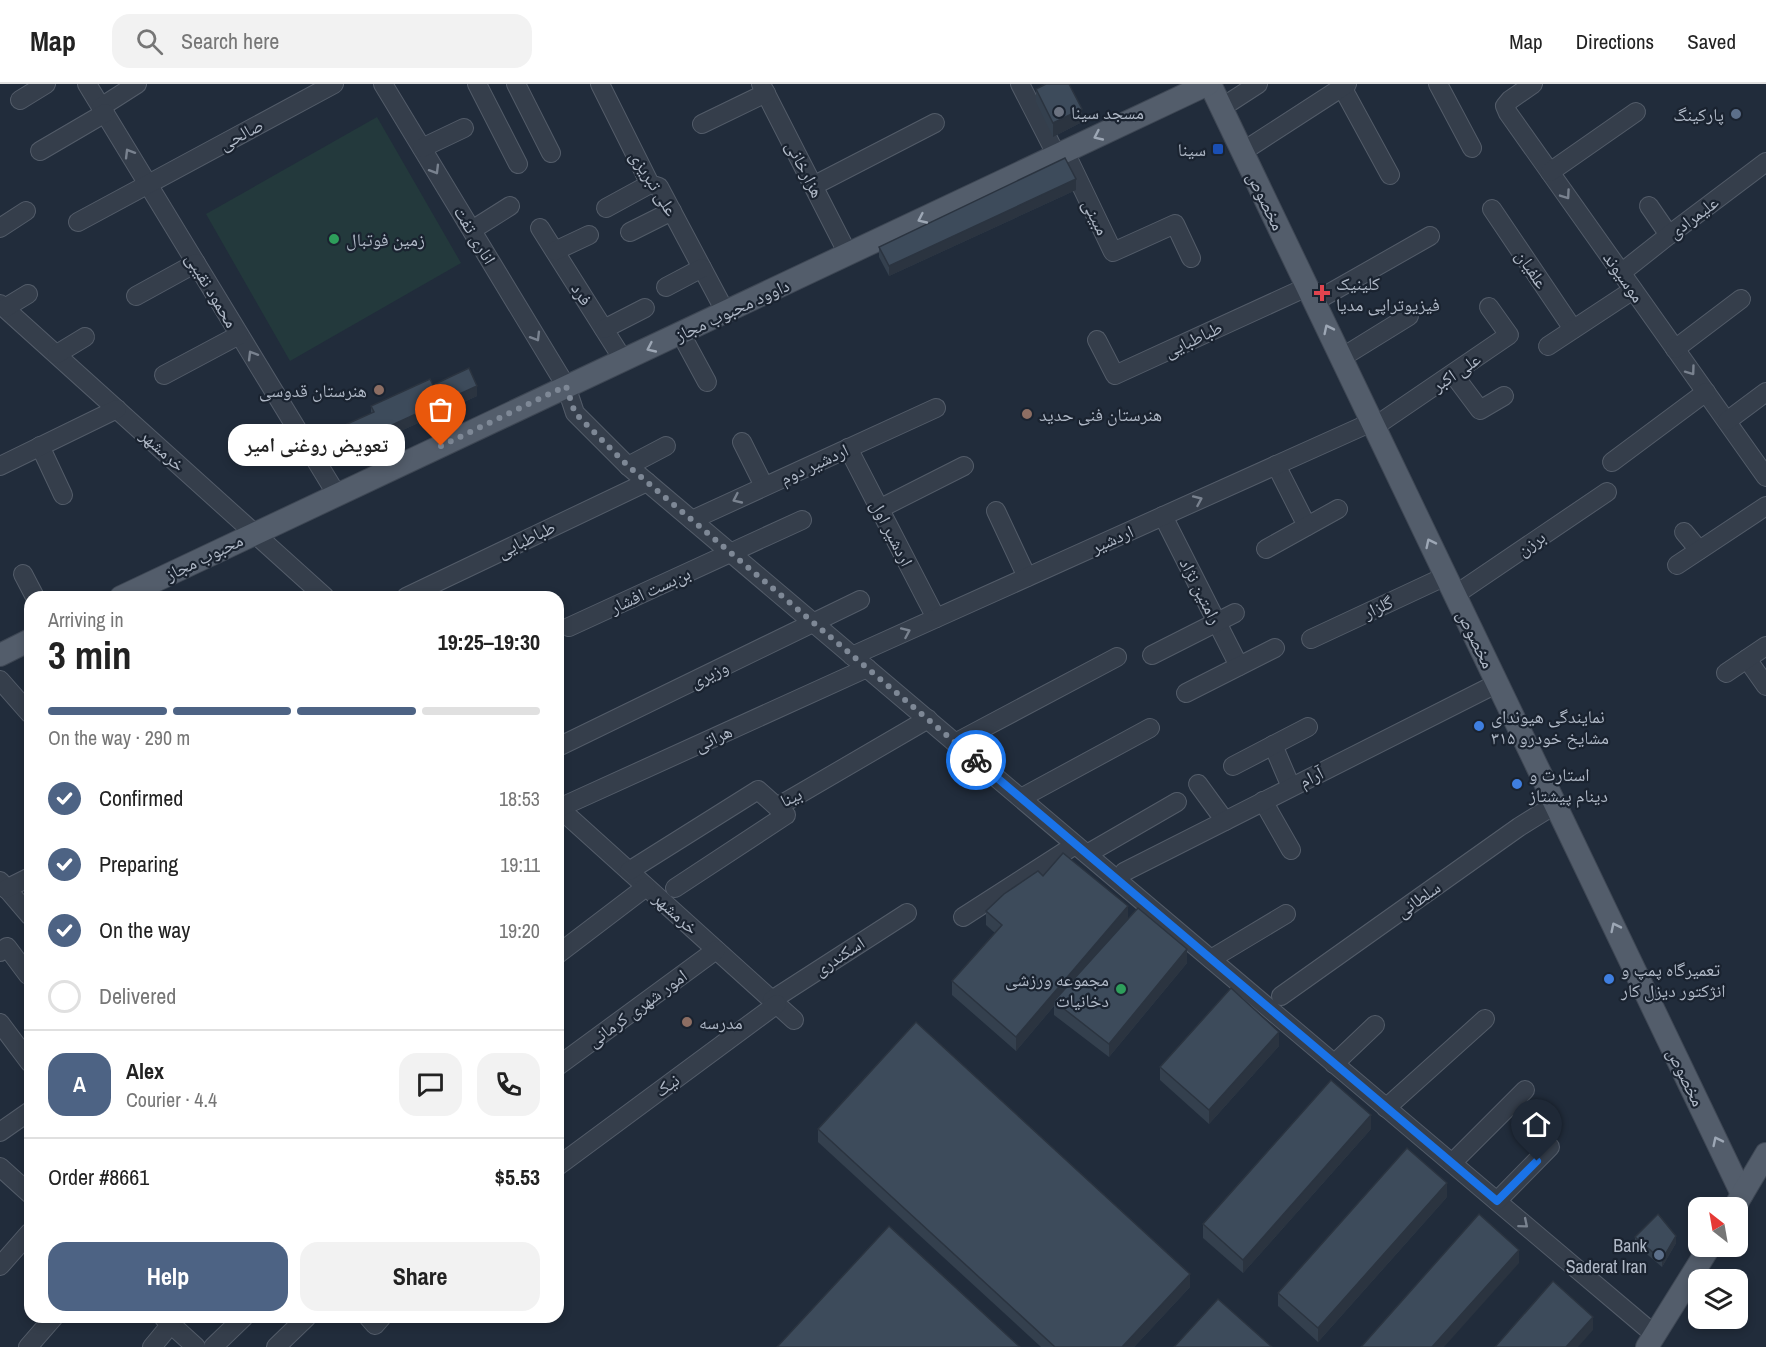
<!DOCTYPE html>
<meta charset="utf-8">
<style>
:root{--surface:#fff;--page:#f2f2f2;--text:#222;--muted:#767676;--line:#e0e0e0;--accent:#4d6384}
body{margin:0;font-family:"Archivo Narrow","Noto Naskh Arabic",sans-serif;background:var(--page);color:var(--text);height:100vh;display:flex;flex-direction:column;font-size:22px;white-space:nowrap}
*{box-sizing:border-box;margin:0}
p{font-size:20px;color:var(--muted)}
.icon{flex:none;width:33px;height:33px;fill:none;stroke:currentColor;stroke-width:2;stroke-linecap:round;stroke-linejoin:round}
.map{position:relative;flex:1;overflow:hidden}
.side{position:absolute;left:24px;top:507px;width:540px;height:732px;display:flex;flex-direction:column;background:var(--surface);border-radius:18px;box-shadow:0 3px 9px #0003}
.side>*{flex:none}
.needle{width:39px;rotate:329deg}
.buttons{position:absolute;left:1688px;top:1113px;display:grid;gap:12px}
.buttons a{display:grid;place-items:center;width:60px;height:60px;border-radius:12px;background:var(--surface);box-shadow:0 3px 9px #0003;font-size:30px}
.pin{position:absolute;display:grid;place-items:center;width:51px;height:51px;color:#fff;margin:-62px -26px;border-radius:50% 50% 50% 0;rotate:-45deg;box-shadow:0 0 6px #0007}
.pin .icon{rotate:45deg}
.courier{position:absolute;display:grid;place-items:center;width:60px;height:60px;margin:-30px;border:4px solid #1a73e8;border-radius:50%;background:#fff;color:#222;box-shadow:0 2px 8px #0007}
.bubble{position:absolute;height:42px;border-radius:18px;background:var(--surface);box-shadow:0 3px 9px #0003;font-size:20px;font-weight:800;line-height:42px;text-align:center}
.summary em{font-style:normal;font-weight:800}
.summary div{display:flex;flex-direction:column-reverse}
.summary{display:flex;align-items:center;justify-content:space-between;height:102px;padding:0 24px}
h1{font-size:39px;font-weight:800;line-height:45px}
.bar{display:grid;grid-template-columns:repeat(4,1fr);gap:9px 6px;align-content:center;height:72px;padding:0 24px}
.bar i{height:8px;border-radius:4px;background:var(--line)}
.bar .current{background:var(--accent)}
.bar p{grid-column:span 4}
.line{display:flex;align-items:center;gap:15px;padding:0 24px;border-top:2px solid var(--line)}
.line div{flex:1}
.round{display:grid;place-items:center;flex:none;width:63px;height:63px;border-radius:18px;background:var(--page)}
ol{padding:0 24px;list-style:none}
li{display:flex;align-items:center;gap:18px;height:66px}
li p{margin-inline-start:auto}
li .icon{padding:6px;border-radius:50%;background:var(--accent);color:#fff;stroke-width:4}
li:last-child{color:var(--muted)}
li i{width:33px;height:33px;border:3px solid var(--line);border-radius:50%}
.primary-button{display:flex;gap:12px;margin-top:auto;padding:12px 24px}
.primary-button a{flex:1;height:69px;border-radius:18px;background:var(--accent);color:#fff;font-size:24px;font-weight:800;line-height:69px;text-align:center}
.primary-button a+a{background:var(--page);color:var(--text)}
header{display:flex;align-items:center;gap:36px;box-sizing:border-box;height:84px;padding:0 30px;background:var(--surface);border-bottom:2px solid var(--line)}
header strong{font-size:28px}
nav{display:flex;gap:33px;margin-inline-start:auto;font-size:21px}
.search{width:420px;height:54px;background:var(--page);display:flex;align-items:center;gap:15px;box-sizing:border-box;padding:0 21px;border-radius:18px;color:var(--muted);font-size:22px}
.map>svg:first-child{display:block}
.green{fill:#23393c}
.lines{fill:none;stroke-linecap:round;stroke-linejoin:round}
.minor-casing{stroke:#535c69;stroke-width:20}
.major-casing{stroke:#3e4754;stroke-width:24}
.minor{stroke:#353e4b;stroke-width:18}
.major{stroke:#535d6b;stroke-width:22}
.wall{fill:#34404e}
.shaded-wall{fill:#2b3440}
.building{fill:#3d4b5b;stroke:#2b3440;stroke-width:1.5}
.oneway{stroke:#9da7b5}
.oneway2{stroke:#79828f}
.done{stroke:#7e8896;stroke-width:6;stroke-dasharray:0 10.8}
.route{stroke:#1a73e8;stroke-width:8}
.worship-dot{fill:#6b7280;stroke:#1a2330;stroke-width:2}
.service-dot{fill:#5c6f8a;stroke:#1a2330;stroke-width:2}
.transit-dot{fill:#1a4fb4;stroke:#1a2330;stroke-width:2}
.leisure-dot{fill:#2e9e5b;stroke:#1a2330;stroke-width:2}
.health-dot{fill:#e0444e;stroke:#1a2330;stroke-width:2}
.education-dot{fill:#8d6e63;stroke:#1a2330;stroke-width:2}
.shop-dot{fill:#3f7fe0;stroke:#1a2330;stroke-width:2}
.labels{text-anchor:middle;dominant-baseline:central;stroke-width:4.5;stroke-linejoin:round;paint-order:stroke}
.poi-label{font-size:18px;fill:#b0b9c7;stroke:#1a2330;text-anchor:start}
.street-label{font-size:18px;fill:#b0b9c7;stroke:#1a2330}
</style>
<header>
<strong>Map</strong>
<div class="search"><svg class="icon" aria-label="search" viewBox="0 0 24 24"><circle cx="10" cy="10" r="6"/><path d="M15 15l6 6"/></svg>Search here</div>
<nav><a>Map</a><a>Directions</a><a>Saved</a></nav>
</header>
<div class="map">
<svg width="1766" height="1263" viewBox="0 0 1766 1263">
<rect width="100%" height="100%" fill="#212c3b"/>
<polygon class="green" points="377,33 461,179 290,277 206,130"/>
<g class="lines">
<defs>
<g id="minor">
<polyline points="87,0 337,411"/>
<polyline points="383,0 566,302 575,329 628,382 1655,1251"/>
<polyline points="477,0 518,80"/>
<polyline points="516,0 551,69"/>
<polyline points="600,0 650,100 659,103 726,229"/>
<polyline points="761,0 848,170"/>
<polyline points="1020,0 1057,72"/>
<polyline points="1438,0 1472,64"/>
<polyline points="1533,0 1510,16 1505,22 1508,29 1766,393"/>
<polyline points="1342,3 1390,91"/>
<polyline points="20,16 46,0"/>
<polyline points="101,23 137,0"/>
<polyline points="1221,24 1258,0"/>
<polyline points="702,40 766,9"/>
<polyline points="422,64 464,44"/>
<polyline points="40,67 105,29"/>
<polyline points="1065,68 1113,168 1175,140 1191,174"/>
<polyline points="1242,68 1347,0"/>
<polyline points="1550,88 1636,28"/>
<polyline points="813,102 935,39"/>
<polyline points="1649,122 1669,151"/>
<polyline points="606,124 650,100"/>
<polyline points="1492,125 1573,245"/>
<polyline points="78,138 334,0"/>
<polyline points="0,144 26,127"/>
<polyline points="540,144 624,277"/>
<polyline points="472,146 510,122"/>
<polyline points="630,148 672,127"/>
<polyline points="555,167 589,151"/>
<polyline points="1621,189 1669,151 1766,78"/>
<polyline points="666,203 702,184"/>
<polyline points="136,212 196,179"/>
<polyline points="1314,218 1430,152"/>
<polyline points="0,220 325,513"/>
<polyline points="5,224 28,210"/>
<polyline points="604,245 645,224"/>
<polyline points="681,250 707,298"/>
<polyline points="1097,256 1115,291 1307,203"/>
<polyline points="1548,262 1633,206"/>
<polyline points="1675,265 1741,215"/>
<polyline points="57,270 85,253"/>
<polyline points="1341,274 1409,232"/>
<polyline points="1453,290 1480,326 1504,312"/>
<polyline points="164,291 239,251"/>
<polyline points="1727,337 1766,308"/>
<polyline points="1374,343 1509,251 1489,223"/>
<polyline points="742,358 764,402"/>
<polyline points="40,362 63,411"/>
<polyline points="848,364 936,534"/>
<polyline points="1612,378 1706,308"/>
<polyline points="1276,381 1307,442"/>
<polyline points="0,382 117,325"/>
<polyline points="628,382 666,362"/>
<polyline points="879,425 964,382"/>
<polyline points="996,427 1027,493"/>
<polyline points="1163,432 1239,582"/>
<polyline points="692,436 936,324"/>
<polyline points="1684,448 1699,466"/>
<polyline points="1266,465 1338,425"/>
<polyline points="1677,481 1766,422"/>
<polyline points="23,490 35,513"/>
<polyline points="1455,511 1607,408"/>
<polyline points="406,513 647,398"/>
<polyline points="569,543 802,436"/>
<polyline points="1311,555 1446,492"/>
<polyline points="1152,571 1235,529"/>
<polyline points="852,572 1372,338"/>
<polyline points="1747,575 1766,602"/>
<polyline points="1726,589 1766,562"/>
<polyline points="0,596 30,630"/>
<polyline points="1186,609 1275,564"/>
<polyline points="955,659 1117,573"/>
<polyline points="1273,661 1291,703"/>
<polyline points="558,663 860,516"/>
<polyline points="1233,682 1308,643"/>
<polyline points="1198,700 1225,737"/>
<polyline points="1021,714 1150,644"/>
<polyline points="1263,717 1291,766"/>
<polyline points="558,723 794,936"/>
<polyline points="777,723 928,635"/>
<polyline points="559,724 867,584"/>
<polyline points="1087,770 1177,718"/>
<polyline points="629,787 758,706 786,731 675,804"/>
<polyline points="1124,788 1498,599"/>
<polyline points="0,797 30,832"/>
<polyline points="6,805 30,793"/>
<polyline points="963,833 1075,761"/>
<polyline points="0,868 7,863 28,891 30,890"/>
<polyline points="558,870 646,803"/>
<polyline points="1211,875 1286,830"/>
<polyline points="1281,912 1519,743 1556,720"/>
<polyline points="772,916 907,829"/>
<polyline points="0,939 30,979"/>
<polyline points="1334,980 1375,941"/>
<polyline points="558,982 716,866"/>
<polyline points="1386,1024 1485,935"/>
<polyline points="0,1048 30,1027"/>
<polyline points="1452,1079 1525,1006"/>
<polyline points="558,1082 777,920"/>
<polyline points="0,1083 30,1110"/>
<polyline points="1497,1117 1550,1063"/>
<polyline points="0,1182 30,1148"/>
<polyline points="163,1233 196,1263"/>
<polyline points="368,1233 375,1241 382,1233"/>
<polyline points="28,1263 54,1233"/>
<polyline points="152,1263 171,1240"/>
<polyline points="213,1263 244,1233"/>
<polyline points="276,1263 307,1233"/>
</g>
<g id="major">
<polyline points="1210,0 1742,1110"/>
<polyline points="121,513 1208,0"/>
<polyline points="0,571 30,556"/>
<polyline points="1734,1124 1766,1070"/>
<polyline points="1647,1263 1710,1162"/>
</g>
</defs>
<use href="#minor" class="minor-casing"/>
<use href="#major" class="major-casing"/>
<use href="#minor" class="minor"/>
<use href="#major" class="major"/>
</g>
<g class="wall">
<polygon points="1036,5 1082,38 1053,53 1036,18"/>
<polygon points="1076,106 889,192 879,173 879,163"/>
<polygon points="433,301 477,312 355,368 347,351 347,340 371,329 371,322"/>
<polygon points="1043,792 1128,836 1187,879 1109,973 1054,931 1054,922 1016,967 952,911 952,897 995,849 986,841 986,827"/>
<polygon points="1279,962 1209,1040 1160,996 1160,983"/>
<polygon points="818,1045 1190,1203 1134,1263 1041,1263 818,1058"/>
<polygon points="1371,1045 1243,1189 1203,1154 1203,1140"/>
<polygon points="1447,1113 1318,1258 1278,1222 1278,1209"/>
<polygon points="1635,1153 1676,1159 1662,1183 1635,1160"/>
</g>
<g class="shaded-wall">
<polygon points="1082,25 1082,38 1053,53 1053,39"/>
<polygon points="1076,95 1076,106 889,192 889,182"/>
<polygon points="477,302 477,312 355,368 355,358"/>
<polygon points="1128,822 1128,836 1054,917 1054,922 1016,967 1016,953"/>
<polygon points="1187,865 1187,879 1109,973 1109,960"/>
<polygon points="1279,948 1279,962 1209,1040 1209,1026"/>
<polygon points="1371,1031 1371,1045 1243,1189 1243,1176"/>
<polygon points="1447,1099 1447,1113 1318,1258 1318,1244"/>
<polygon points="1676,1152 1676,1159 1662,1183 1662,1176"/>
<polygon points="1519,1166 1519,1179 1444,1263 1432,1263"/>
<polygon points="1190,1190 1190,1203 1134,1263 1122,1263"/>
<polygon points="1593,1233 1593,1246 1578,1263 1566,1263"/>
</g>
<g class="building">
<polygon points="1046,0 1069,0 1082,25 1053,39 1036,5"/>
<polygon points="1065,74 1076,95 889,182 879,163"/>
<polygon points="469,284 477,302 355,358 347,340 374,328 371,322 430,295 433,301"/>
<polygon points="1063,769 1128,822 1016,953 952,897 1002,841 986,827 1004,810 1038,787 1043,792"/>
<polygon points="1138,824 1187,865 1109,960 1054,917"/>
<polygon points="1231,904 1279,948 1209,1026 1160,983"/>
<polygon points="916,938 1190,1190 1122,1263 1055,1263 818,1045"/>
<polygon points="1331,996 1371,1031 1243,1176 1203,1140"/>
<polygon points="1407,1064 1447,1099 1318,1244 1278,1209"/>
<polygon points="1479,1130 1519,1166 1432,1263 1361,1263"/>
<polygon points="1658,1130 1676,1152 1662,1176 1635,1153"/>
<polygon points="889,1142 1020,1263 777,1263"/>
<polygon points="1553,1197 1593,1233 1566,1263 1495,1263"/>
<polygon points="1218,1215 1272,1263 1174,1263"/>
</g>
<defs><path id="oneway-chevron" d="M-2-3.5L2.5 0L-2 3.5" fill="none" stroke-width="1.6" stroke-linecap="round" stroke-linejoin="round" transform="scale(1.5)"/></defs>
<g class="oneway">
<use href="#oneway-chevron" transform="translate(1098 52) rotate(155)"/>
<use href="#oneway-chevron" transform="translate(922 135) rotate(155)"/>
<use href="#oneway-chevron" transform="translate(1328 245) rotate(-116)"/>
<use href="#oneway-chevron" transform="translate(651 264) rotate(155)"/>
<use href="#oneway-chevron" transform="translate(1430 459) rotate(-116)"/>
<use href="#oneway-chevron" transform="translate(1615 843) rotate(-116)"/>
<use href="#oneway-chevron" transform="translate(1717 1057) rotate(-116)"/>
</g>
<g class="oneway2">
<use href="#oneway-chevron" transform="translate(129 69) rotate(-121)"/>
<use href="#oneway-chevron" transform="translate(435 86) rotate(59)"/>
<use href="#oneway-chevron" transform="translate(1566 111) rotate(55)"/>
<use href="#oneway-chevron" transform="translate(536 253) rotate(59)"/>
<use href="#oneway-chevron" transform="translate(252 271) rotate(-121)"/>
<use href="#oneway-chevron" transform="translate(1691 287) rotate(54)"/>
<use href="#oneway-chevron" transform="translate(737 415) rotate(155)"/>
<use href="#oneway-chevron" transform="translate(1198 416) rotate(-24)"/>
<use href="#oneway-chevron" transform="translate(906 548) rotate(-24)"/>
<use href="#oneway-chevron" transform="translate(1524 1140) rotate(40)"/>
</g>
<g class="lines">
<polyline class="done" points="441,362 566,302 575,329 628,382 976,676"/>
<polyline class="route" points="976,676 1497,1117 1537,1077"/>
</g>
<circle class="worship-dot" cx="1059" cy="28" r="6"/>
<g class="service-dot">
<circle cx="1736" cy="30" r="6"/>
<circle cx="1659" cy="1171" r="6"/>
</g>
<rect class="transit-dot" x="1212" y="59" width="12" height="12" rx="3"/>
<g class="leisure-dot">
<circle cx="334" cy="155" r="6"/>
<circle cx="1121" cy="905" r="6"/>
</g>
<path class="health-dot" d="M1319 200h6v6h6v6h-6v6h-6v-6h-6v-6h6z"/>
<g class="education-dot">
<circle cx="379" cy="306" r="6"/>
<circle cx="1027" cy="330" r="6"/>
<circle cx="687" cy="938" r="6"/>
</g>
<g class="shop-dot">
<circle cx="1479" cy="642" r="6"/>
<circle cx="1517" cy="700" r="6"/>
<circle cx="1609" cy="895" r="6"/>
</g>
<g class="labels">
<g class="poi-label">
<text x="1071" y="28">مسجد سینا</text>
<text x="1724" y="30" text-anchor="end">پارکینگ</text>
<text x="1206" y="65" text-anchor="end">سینا</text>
<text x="346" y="155">زمین فوتبال</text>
<text x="1336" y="199">کلینیک<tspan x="1336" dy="21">فیزیوتراپی مدیا</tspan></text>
<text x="367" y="306" text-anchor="end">هنرستان قدوسی</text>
<text x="1039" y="330">هنرستان فنی حدید</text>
<text x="1491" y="632">نمایندگی هیوندای<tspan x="1491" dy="21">۳۱۵ مشایخ خودرو</tspan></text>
<text x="1529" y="690">استارت و<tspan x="1529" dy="21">دینام پیشتاز</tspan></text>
<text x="1621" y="885">تعمیرگاه پمپ و<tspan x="1621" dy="21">انژکتور دیزل کار</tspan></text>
<text x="1109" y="895" text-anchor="end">مجموعه ورزشی<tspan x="1109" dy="21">دخانیات</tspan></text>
<text x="699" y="938">مدرسه</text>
<text x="1647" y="1161" text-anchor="end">Bank<tspan x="1647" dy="21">Saderat Iran</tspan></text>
</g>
<g class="street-label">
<text transform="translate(241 50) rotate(-28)">صالحی</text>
<text transform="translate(805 85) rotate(63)">هزارخانی</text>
<text transform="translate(654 99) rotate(58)">علی تبریزی</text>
<text transform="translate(1266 117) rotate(64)">مخصوص</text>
<text transform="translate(1096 133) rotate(64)">مبینی</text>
<text transform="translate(1693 133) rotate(-37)">علیمرادی</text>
<text transform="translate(475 151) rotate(59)">اناری تفت</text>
<text transform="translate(1532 185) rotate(56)">علفیان</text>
<text transform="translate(1624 193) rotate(55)">موسیوند</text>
<text transform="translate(212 206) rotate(59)">محمود نقیبی</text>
<text transform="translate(582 210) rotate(58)">فرد</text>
<text transform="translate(732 226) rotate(-25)">داوود محبوب مجاز</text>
<text transform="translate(1193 255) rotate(-25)">طباطبایی</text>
<text transform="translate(1456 288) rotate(-34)">علی اکبر</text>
<text transform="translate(163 366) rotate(42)">خرمشهر</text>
<text transform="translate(814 380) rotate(-25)">اردشیر دوم</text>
<text transform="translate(892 449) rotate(63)">اردشیر اول</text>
<text transform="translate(526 455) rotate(-26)">طباطبایی</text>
<text transform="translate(1112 455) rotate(-24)">اردشیر</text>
<text transform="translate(1531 459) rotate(-34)">برزن</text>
<text transform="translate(204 473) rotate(-26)">محبوب مجاز</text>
<text transform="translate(650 506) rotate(-25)">بن‌بست افشار</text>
<text transform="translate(1201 507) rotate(63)">رامتین نژاد</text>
<text transform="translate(1378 523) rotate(-25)">گلزار</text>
<text transform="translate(1476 555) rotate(64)">مخصوص</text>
<text transform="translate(709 590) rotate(-26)">وزیری</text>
<text transform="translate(713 654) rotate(-25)">هراتی</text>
<text transform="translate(1311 693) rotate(-27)">آرام</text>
<text transform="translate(791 713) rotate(-25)">بینا</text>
<text transform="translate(1418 815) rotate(-35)">سلطانی</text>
<text transform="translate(676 829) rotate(42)">خرمشهر</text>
<text transform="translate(839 872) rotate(-33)">اسکندری</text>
<text transform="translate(637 924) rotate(-36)">امور شهری کرمانی</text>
<text transform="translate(1686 993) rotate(64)">مخصوص</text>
<text transform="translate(667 1001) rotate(-36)">نیک</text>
</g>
</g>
</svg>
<div class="buttons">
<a><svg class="needle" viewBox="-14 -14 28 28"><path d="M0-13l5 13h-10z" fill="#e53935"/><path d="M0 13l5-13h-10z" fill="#767676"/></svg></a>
<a><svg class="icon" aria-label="layers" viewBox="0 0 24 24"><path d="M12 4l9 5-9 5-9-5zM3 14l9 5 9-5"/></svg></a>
</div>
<div class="pin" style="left:441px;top:362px;background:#ea580c"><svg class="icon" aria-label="bag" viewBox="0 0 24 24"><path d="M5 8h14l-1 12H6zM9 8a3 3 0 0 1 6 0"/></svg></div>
<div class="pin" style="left:1537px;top:1077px;background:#1f2937"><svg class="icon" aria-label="home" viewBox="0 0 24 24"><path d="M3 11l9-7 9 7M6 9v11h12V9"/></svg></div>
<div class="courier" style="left:976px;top:676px"><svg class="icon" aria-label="bike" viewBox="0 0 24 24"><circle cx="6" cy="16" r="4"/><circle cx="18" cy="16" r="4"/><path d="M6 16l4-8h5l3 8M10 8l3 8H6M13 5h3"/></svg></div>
<div class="bubble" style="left:228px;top:340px;width:177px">تعویض روغنی امیر</div>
<section class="side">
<div class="summary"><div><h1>3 min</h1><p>Arriving in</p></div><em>19:25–19:30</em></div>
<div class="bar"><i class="current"></i><i class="current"></i><i class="current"></i><i></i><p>On the way · 290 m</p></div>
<ol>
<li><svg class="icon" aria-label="check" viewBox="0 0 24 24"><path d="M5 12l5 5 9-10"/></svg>Confirmed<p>18:53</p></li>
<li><svg class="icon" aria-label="check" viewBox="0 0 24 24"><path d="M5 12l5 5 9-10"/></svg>Preparing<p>19:11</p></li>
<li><svg class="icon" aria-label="check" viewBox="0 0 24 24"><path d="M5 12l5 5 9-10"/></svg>On the way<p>19:20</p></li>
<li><i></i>Delivered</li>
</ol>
<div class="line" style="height:108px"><b class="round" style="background:var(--accent);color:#fff">A</b><div><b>Alex</b><p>Courier · 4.4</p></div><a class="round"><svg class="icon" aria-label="chat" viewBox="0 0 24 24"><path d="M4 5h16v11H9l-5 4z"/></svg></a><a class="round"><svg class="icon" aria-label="phone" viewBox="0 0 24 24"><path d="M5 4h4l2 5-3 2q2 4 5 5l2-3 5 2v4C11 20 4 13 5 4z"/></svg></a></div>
<div class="line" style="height:78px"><div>Order #8661</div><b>$5.53</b></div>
<div class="primary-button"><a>Help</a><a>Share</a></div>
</section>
</div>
